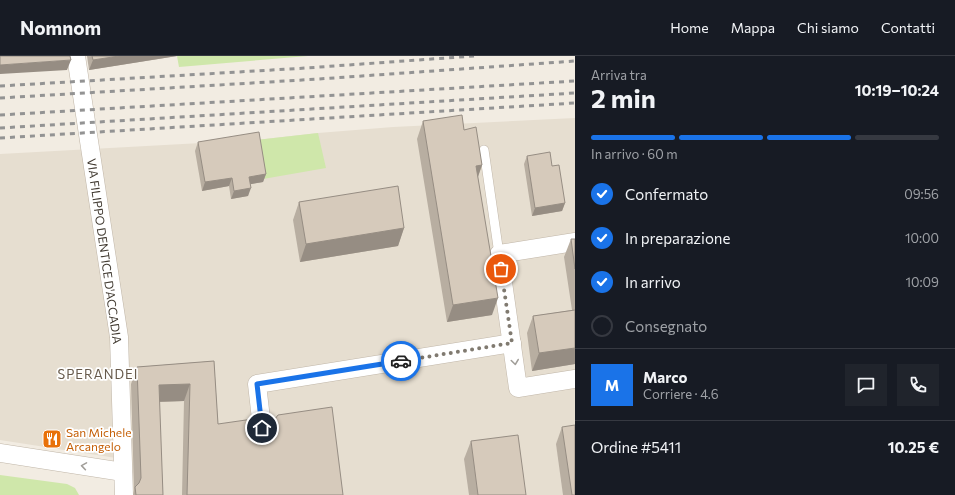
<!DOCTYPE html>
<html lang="it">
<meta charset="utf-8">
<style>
:root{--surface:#171b24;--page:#20242c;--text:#f1f3f6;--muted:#9ea1a6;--line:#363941;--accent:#1a73e8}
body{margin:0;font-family:Commissioner,sans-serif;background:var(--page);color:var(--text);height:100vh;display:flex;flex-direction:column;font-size:15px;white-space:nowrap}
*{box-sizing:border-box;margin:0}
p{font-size:13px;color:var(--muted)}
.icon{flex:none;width:22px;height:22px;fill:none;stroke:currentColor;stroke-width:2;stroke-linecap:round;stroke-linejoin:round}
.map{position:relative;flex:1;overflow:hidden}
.side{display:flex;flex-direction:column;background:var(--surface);width:380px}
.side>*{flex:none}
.pin{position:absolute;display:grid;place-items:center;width:34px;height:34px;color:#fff;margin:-17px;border:2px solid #fff;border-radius:50%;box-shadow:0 1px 4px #0007}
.courier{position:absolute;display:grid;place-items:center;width:40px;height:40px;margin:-20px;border:3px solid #1a73e8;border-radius:50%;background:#fff;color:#222;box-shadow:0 1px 5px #0007}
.summary em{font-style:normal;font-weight:700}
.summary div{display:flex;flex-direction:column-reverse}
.summary{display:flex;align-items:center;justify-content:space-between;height:68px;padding:0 16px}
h1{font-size:26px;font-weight:700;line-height:30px}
.bar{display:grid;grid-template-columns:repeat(4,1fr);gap:6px 4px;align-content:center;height:48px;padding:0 16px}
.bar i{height:5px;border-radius:3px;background:var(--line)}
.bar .current{background:var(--accent)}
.bar p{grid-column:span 4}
.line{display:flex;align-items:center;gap:10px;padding:0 16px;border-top:1px solid var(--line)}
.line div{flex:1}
.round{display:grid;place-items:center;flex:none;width:42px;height:42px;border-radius:0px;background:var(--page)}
ol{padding:0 16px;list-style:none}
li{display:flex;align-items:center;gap:12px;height:44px}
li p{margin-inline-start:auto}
li .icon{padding:4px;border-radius:50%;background:var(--accent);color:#fff;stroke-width:4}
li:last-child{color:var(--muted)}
li i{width:22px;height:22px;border:2px solid var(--line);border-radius:50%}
header{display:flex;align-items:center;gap:24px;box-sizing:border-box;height:56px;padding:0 20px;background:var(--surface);border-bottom:1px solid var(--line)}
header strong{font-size:19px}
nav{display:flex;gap:22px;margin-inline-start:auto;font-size:14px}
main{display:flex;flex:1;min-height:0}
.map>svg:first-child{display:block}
.residential{fill:#e6ded0}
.green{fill:#cfe7aa}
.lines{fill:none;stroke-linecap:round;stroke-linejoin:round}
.service-casing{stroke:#c0b6a8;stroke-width:10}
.minor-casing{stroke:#c0b6a8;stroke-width:19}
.service{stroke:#fff;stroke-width:9}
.minor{stroke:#fff;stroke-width:18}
.rail{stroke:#939393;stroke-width:3;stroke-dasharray:5 5;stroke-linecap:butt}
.wall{fill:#b8aea1}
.shaded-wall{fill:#968d83}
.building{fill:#d6cabb;stroke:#968d83}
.oneway{stroke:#a19e99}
.done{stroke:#807a70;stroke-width:4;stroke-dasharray:0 7.2}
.route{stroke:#1a73e8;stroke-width:5}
.labels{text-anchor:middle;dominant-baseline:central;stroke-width:3.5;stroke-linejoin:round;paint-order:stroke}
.street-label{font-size:12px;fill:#433c33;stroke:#fff}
.food-label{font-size:12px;fill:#c56008;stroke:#fff;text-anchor:start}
.neighbourhood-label{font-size:13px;letter-spacing:1px;fill:#66594a;stroke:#fff}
</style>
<header>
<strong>Nomnom</strong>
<nav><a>Home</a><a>Mappa</a><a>Chi siamo</a><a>Contatti</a></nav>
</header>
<main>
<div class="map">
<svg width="575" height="439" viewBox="0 0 575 439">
<rect width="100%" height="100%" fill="#f2ece2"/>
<polygon class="residential" points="575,62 575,439 116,439 116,402 0,384 0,98 256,84 318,77 393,71"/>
<g class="green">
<polygon points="177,0 308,0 179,11"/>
<polygon points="318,77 326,112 263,123 256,84"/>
<polygon points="0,419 67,428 75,432 79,439 0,439"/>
</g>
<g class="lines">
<defs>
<polyline id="service" points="484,94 499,198"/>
<g id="minor">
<polyline points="76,0 119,281 124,439"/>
<polyline points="575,186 499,198 518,332 575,323"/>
<polyline points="262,372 257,328 512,287"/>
<polyline points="0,397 123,416"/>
</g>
</defs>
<use href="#service" class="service-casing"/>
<use href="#minor" class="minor-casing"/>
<use href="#service" class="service"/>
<use href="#minor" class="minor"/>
<g class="rail">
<polyline points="0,30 306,12 474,0"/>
<polyline points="0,42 319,23 575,5"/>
<polyline points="0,59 575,25"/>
<polyline points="0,72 575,37"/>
<polyline points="0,82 575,47"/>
</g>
</g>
<g class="wall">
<polygon points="87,0 177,0 89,14"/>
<polygon points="423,65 464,74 482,109 478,121 492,259 447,266 417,83"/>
<polygon points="198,86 266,118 263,126 250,128 248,140 231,143 229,130 202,135 195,95"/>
<polygon points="527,100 565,147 562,155 532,160 524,108"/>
<polygon points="299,146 404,172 398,190 300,206 293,164"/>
<polygon points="571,183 575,183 575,308 532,315 527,277 533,260 572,254 564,201"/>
<polygon points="214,305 218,368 343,439 182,439 184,345 159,346 163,439 133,439 134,434 131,328 137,311"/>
<polygon points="562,371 575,439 563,439 556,388"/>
<polygon points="471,385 526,439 469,439 464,403"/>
</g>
<g class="shaded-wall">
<polygon points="119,0 177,0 89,14 93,4"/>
<polygon points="71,4 67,14 0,18 0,9"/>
<polygon points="482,109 476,126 476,110"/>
<polygon points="266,118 263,126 246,129 249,121"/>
<polygon points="232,122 229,130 202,135 205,126"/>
<polygon points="251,132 248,140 231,143 234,135"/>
<polygon points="565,147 562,155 532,160 535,152"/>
<polygon points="404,172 398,190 300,206 306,188"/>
<polygon points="498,242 492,259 447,266 453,249"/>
<polygon points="575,292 575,308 532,315 539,297"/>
<polygon points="190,328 184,345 152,346 159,329"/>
</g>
<g class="building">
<polygon points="0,0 70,0 71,4 0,9"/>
<polygon points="92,0 119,0 93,4"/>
<polygon points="462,59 464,74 476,71 482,109 476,110 498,242 453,249 423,65"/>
<polygon points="259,76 266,118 249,121 251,132 234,135 232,122 205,126 198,86"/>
<polygon points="550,96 552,110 559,109 565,147 535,152 527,100"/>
<polygon points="398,130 404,172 306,188 299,146"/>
<polygon points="571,183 575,183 575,213"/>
<polygon points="575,254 575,292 539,297 533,260"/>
<polygon points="214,305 218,368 260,362 264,365 270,365 275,363 278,359 332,351 343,439 187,439 190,328 159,329 163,439 136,439 135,431 139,427 141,422 137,311"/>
<polygon points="575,369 575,439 572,439 562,371"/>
<polygon points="518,379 526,439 478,439 471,385"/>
</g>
<defs><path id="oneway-chevron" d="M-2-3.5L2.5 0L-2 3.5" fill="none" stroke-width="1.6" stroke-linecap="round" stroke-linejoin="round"/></defs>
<g class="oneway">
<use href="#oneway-chevron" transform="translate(515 306) rotate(82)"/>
<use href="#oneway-chevron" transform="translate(84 410) rotate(-171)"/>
</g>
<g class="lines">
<polyline class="done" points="401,305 512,287 501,213"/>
<polyline class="route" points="262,372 257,328 401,305"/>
</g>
<defs>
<symbol id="restaurant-square" viewBox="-11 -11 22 22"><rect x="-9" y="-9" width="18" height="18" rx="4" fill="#e8710a" stroke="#fff"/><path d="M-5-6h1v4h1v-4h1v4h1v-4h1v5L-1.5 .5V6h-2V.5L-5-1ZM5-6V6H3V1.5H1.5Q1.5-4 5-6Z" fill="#fff"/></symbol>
</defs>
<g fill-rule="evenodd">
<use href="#restaurant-square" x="41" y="372" width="22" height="22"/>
</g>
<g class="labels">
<g class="street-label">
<text transform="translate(105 195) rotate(82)">VIA FILIPPO DENTICE D'ACCADIA</text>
</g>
<g class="food-label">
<text x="66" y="376">San Michele<tspan x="66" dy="14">Arcangelo</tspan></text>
</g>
<g class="neighbourhood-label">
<text x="98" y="318">SPERANDEI</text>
</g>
</g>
</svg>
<div class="pin" style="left:501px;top:213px;background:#ea580c"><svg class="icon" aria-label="bag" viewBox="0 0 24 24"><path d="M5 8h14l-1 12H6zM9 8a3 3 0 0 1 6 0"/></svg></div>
<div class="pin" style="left:262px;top:372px;background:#1f2937"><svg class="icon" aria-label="home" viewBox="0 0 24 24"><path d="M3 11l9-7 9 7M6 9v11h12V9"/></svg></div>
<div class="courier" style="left:401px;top:305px"><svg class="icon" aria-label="car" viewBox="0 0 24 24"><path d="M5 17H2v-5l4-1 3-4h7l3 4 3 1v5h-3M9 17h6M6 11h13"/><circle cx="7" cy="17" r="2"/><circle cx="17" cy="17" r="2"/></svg></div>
</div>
<section class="side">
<div class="summary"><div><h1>2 min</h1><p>Arriva tra</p></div><em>10:19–10:24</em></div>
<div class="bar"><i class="current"></i><i class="current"></i><i class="current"></i><i></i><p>In arrivo · 60 m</p></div>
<ol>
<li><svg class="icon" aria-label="check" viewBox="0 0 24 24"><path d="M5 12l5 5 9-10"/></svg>Confermato<p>09:56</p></li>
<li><svg class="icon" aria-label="check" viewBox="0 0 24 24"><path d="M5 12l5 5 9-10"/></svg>In preparazione<p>10:00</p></li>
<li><svg class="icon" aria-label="check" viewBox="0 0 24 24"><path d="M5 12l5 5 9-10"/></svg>In arrivo<p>10:09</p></li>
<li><i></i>Consegnato</li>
</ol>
<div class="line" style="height:72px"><b class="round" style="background:var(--accent);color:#fff">M</b><div><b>Marco</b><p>Corriere · 4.6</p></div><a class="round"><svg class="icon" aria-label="chat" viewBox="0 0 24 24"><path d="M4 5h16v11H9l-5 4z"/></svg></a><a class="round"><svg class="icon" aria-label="phone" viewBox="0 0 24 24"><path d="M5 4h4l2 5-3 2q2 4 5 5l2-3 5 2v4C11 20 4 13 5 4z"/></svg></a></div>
<div class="line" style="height:52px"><div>Ordine #5411</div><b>10.25 €</b></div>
</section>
</main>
